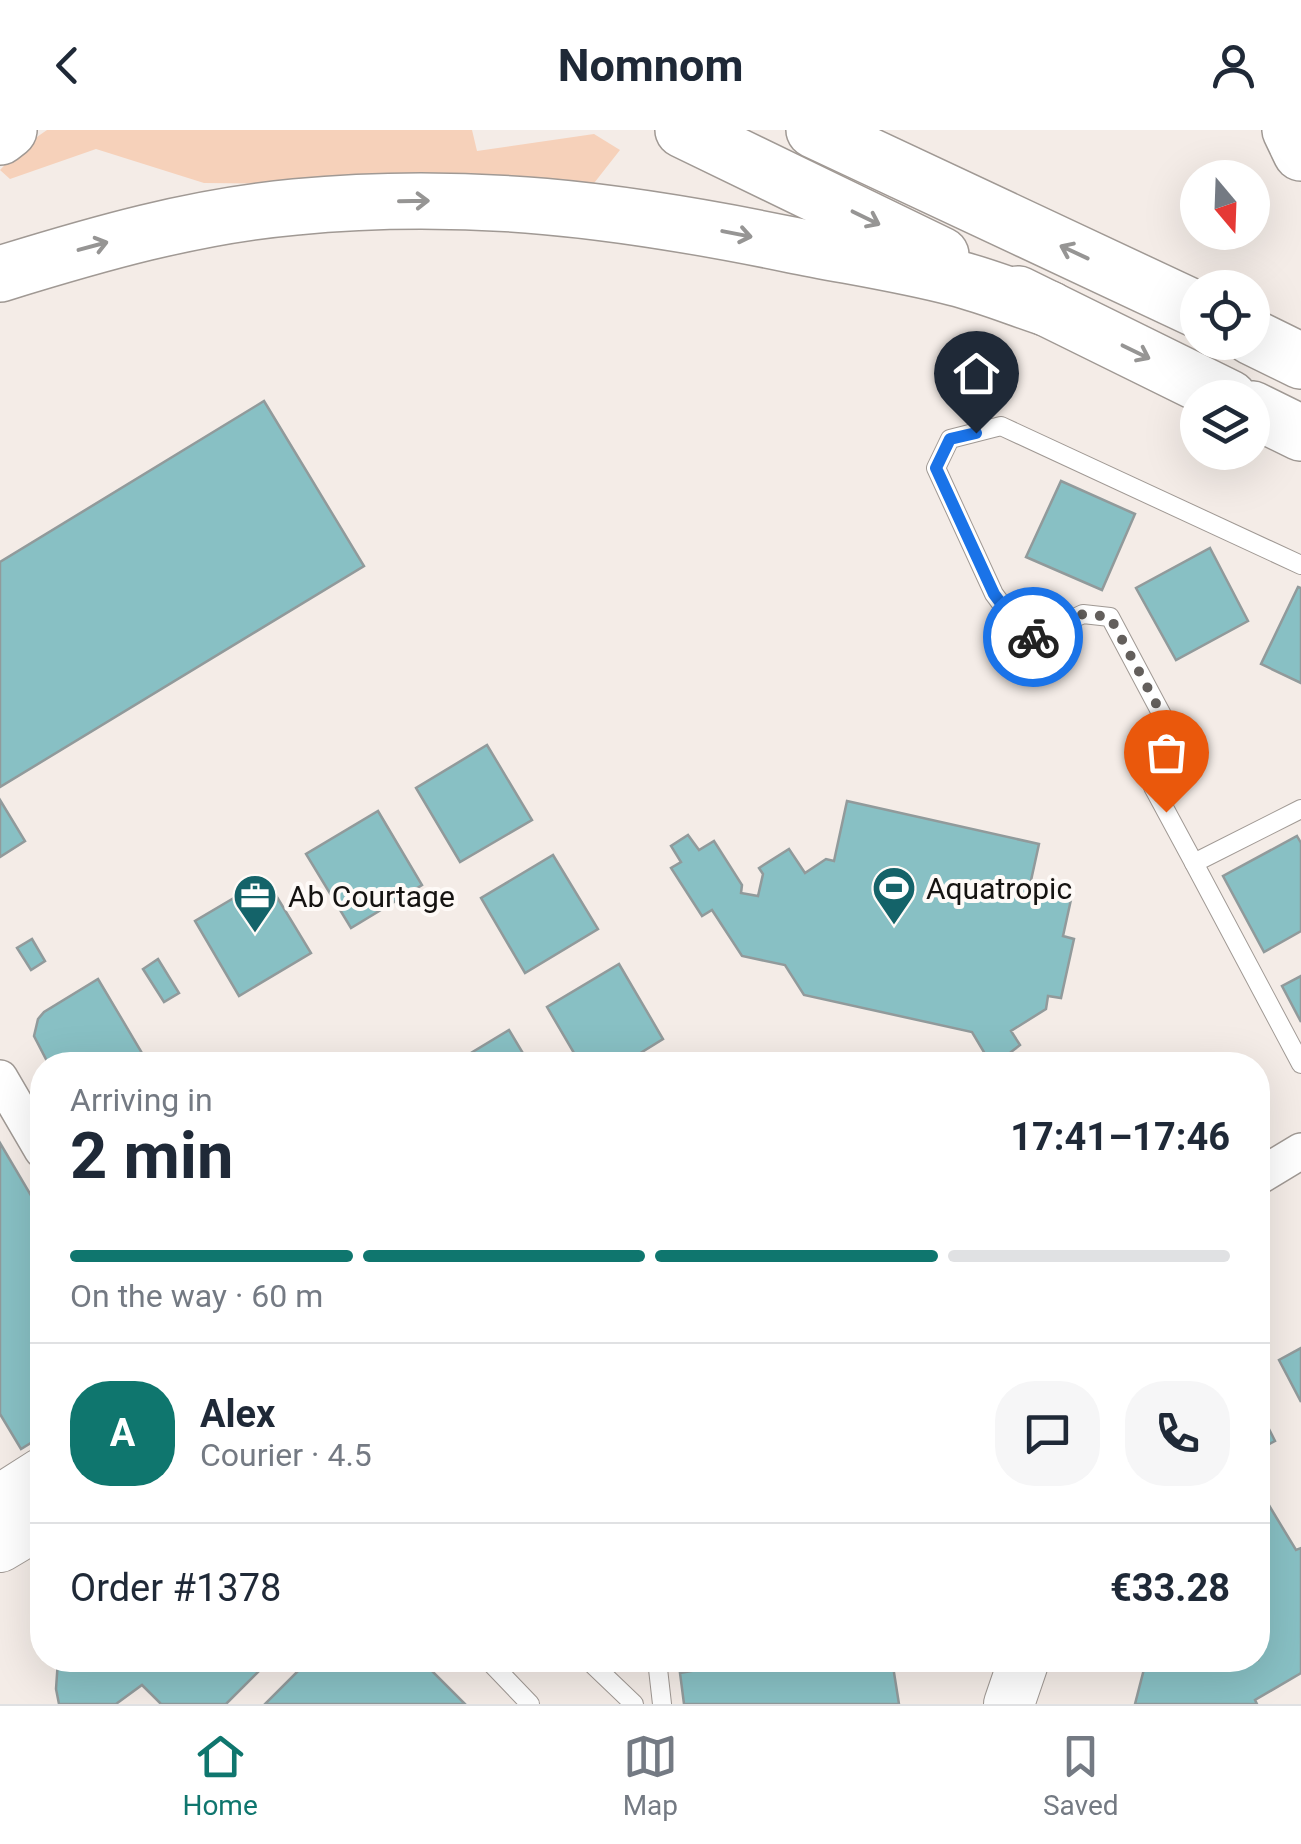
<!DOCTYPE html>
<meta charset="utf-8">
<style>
:root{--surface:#fff;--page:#f6f6f7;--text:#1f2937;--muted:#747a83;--line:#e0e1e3;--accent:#0f766e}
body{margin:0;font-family:Roboto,sans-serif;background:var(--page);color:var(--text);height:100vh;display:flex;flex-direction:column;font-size:38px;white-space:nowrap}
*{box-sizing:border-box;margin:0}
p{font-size:32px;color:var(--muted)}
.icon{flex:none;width:55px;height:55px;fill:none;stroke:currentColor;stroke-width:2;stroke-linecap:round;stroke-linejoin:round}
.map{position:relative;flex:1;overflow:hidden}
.sheet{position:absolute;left:30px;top:922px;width:1240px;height:620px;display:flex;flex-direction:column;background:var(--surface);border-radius:40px;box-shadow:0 10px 40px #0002}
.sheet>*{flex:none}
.needle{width:65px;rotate:161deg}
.tools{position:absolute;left:1180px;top:30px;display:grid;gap:20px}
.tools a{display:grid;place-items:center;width:90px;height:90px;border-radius:50%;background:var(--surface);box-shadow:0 10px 40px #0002;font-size:50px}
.pin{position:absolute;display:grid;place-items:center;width:85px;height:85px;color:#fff;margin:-102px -42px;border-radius:50% 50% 50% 0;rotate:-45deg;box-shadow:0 0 10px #0007}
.pin .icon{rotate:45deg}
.courier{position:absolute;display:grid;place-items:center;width:100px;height:100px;margin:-50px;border:8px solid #1a73e8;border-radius:50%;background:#fff;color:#222;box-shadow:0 2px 12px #0007}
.overview em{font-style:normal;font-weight:700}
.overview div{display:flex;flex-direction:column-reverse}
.overview{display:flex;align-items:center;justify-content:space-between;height:170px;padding:0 40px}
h1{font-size:65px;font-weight:700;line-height:75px}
.bar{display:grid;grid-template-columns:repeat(4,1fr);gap:15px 10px;align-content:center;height:120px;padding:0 40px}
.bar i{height:12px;border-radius:8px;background:var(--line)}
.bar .active{background:var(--accent)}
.bar p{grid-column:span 4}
.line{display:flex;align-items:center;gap:25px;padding:0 40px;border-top:2px solid var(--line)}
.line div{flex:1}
.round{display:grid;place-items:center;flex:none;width:105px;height:105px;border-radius:40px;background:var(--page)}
header{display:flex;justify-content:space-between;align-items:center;height:130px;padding:0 40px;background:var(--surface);font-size:45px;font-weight:700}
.tabs{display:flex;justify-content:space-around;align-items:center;height:140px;border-top:2px solid var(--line);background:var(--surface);font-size:28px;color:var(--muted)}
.tabs a{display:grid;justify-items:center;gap:5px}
.tabs .active{color:var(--accent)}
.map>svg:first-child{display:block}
.green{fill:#f6d1ba}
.building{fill:#88c0c4;stroke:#919a9b;stroke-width:2.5}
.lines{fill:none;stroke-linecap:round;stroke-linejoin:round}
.lane-casing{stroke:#a09994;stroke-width:20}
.street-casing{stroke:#a09994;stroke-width:38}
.secondary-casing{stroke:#a09994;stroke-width:52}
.highway-casing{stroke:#a09994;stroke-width:58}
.lane{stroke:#fff;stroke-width:18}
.street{stroke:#fff;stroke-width:35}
.secondary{stroke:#fff;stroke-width:50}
.highway{stroke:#fff;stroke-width:55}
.oneway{stroke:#969594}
.done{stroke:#635f5c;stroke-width:10;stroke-dasharray:0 18}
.route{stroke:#1a73e8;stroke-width:12}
.labels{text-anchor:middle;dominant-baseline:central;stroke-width:8;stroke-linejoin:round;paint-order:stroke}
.poi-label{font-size:30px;fill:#151311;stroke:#fefaf7;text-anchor:start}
</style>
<header><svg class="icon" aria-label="back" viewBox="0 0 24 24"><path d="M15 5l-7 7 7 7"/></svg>Nomnom<svg class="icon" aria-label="person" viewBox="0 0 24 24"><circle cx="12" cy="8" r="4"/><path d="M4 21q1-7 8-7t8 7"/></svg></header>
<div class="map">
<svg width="1301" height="1574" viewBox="0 0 1301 1574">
<rect width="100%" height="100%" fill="#f4ece7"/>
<polygon class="green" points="47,0 472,0 477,21 594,4 620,20 591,57 204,53 96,19 10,49 0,40 21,18"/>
<g class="building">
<polygon points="264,271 364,436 0,657 0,432"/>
<polygon points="1061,351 1135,384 1102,460 1026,427"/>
<polygon points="1210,418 1248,491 1176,530 1136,458"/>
<polygon points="1298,457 1301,458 1301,553 1261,534"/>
<polygon points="487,615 532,690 460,732 416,658"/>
<polygon points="0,670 25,711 0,727"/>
<polygon points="847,671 1039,714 1030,755 1072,765 1063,806 1074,809 1061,868 1048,866 1046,879 1011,901 1020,915 1011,922 1015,928 1005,934 1001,928 991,934 972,902 804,865 785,835 742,826 712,780 702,786 671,738 681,732 671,716 688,705 699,720 714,711 742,755 741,763 758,766 763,744 759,738 789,719 805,743 826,729 834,731"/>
<polygon points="378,681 422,755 351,798 306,724"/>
<polygon points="1297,706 1301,713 1301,801 1264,822 1223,746"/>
<polygon points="553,725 598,799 525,843 481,768"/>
<polygon points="266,749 311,823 239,866 195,791"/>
<polygon points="32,809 45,831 31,840 17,818"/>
<polygon points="158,829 179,863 164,872 143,839"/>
<polygon points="619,834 663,909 621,935 581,935 547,877"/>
<polygon points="1301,846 1301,892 1282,856"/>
<polygon points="98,849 142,923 123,935 49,935 34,906 38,889 44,882"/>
<polygon points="509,900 530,935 451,935"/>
<polygon points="0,1013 42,1084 42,1306 21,1319 0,1284"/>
<polygon points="1301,1218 1301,1272 1279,1230"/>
<polygon points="1258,1277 1275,1311 1258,1320"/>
<polygon points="1267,1372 1296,1420 1301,1418 1301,1543 1255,1570 1257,1574 1135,1574 1144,1539 1135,1538 1137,1530 1258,1530 1258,1377"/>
<polygon points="270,1530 226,1574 161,1574 142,1555 116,1574 59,1574 56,1559 58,1530"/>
<polygon points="309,1530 421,1530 465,1574 265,1574"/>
<polygon points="754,1530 892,1530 899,1574 684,1574 680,1543"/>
</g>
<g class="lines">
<defs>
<g id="lane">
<polyline points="1301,679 1194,733 1301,934"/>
<polyline points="1194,733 1153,657 1178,615 1110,487 1083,484 1028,510 994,464 936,338 950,309 1001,296 1301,435"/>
<polyline points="488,1530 530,1574"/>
<polyline points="588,1530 634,1574"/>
<polyline points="657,1530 662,1574"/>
</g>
<g id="street">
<polyline points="0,948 42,1020"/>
<polyline points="1258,1047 1301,1021"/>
</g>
<g id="secondary">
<polyline points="0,1370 42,1343"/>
<polyline points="0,1417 42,1392"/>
<polyline points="1009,1574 1024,1530"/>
</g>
<g id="highway">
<polyline points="683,0 941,125"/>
<polyline points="814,0 1198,180"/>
<polyline points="1290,0 1301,23"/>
<polyline points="0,7 9,0"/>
<path d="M 0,144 C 97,114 194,86 295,77 C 468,60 623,80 792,115 C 846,126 902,134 955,148 C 987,156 1018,169 1049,179"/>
<polyline points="1018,164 1229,268"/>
<polyline points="1252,207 1301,231"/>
<polyline points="1252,279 1301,303"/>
</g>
</defs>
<use href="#lane" class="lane-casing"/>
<use href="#street" class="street-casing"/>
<use href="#secondary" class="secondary-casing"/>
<use href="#highway" class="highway-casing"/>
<use href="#lane" class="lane"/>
<use href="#street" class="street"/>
<use href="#secondary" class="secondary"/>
<use href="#highway" class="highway"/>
</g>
<defs><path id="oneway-shaft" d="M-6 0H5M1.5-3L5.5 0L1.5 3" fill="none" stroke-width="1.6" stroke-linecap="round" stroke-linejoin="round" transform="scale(2.5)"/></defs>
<g class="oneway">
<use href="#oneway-shaft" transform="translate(414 71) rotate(-1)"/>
<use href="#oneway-shaft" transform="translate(866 88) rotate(26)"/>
<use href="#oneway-shaft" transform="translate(737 104) rotate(11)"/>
<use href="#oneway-shaft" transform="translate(93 116) rotate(-15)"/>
<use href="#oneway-shaft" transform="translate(1074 122) rotate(-155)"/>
<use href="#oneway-shaft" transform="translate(1136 222) rotate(26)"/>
</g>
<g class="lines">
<polyline class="done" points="1033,507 1083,484 1110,487 1178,615 1153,656 1166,682"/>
<polyline class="route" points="976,303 950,309 936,338 994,464 1028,510 1033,507"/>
</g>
<defs>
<symbol id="stadium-pin" viewBox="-11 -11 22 30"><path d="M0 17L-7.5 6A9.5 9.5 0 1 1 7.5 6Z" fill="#146369" stroke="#fefaf7"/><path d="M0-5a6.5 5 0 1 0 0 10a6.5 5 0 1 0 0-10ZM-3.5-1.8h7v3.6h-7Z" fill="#fff"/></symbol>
<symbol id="office-pin" viewBox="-11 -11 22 30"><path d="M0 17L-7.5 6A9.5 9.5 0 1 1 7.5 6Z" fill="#146369" stroke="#fefaf7"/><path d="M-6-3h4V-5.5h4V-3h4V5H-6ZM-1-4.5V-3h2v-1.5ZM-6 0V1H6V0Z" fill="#fff"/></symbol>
</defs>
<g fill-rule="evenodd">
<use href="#stadium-pin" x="869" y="733" width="50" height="68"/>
<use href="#office-pin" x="230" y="741" width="50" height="68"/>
</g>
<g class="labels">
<g class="poi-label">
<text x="926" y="758">Aquatropic</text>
<text x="288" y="766">Ab Courtage</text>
</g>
</g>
</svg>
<div class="tools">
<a><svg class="needle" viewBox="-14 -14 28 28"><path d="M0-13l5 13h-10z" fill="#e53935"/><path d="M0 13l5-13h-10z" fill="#747a83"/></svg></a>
<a><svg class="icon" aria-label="locate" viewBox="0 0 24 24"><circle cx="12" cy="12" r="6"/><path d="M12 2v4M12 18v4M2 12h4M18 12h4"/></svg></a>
<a><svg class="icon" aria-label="layers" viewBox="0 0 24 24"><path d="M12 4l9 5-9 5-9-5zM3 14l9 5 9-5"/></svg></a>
</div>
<div class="pin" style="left:1166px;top:682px;background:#ea580c"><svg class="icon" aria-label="bag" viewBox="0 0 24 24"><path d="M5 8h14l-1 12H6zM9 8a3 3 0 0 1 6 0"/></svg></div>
<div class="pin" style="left:976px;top:303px;background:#1f2937"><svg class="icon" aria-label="home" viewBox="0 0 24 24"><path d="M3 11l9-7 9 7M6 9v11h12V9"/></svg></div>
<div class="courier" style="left:1033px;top:507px"><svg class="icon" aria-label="bike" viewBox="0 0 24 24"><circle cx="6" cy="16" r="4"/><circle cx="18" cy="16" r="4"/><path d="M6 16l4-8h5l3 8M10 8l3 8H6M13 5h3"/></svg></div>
<section class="sheet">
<div class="overview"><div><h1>2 min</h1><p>Arriving in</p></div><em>17:41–17:46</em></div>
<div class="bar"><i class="active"></i><i class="active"></i><i class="active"></i><i></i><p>On the way · 60 m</p></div>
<div class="line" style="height:180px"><b class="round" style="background:var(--accent);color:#fff">A</b><div><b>Alex</b><p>Courier · 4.5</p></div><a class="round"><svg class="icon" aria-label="chat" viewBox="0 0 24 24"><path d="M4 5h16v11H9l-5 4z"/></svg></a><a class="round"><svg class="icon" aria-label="phone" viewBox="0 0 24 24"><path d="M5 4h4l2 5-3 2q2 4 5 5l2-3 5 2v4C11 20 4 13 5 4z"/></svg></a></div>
<div class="line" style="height:130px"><div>Order #1378</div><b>€33.28</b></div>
</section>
</div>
<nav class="tabs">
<a class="active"><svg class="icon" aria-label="home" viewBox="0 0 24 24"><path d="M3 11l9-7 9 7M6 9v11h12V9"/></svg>Home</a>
<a><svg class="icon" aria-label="map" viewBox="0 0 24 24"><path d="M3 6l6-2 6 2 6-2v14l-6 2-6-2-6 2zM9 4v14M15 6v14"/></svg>Map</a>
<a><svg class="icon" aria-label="saved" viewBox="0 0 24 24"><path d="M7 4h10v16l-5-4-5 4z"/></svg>Saved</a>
</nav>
